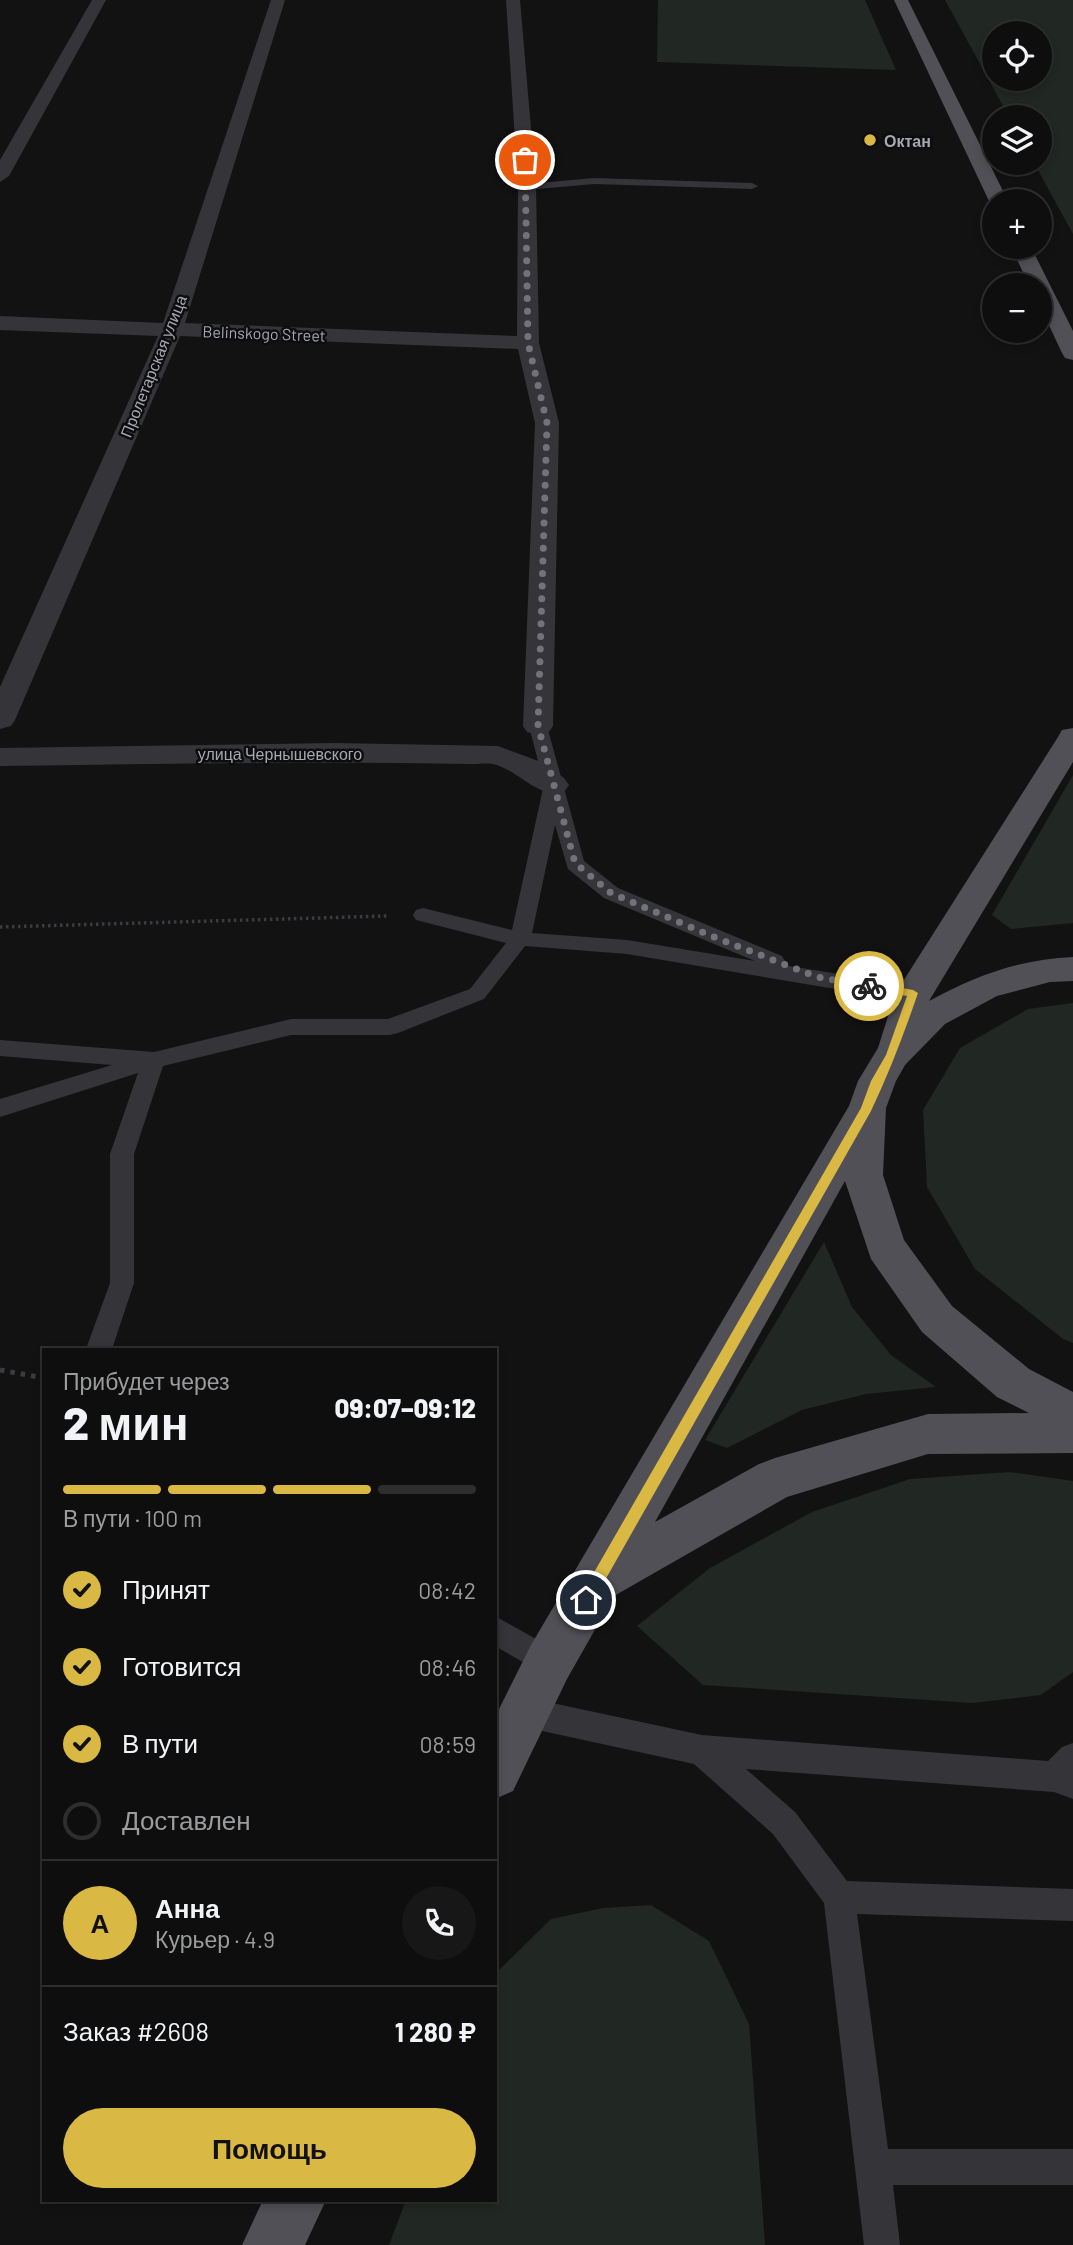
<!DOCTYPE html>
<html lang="ru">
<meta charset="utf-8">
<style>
:root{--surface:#0e0e0e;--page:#171717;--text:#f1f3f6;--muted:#9b9c9e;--line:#2e2e2e;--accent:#d9b844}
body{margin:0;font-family:Barlow,sans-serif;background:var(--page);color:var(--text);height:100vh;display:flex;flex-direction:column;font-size:26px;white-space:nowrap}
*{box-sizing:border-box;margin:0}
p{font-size:23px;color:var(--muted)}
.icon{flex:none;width:38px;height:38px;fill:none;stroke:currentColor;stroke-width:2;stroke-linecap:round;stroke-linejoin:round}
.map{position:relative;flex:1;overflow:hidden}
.sheet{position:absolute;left:42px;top:1348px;width:455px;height:854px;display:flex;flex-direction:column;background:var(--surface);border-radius:0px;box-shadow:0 4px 10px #0003,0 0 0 2px var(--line)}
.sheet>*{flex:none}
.buttons{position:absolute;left:982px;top:21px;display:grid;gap:14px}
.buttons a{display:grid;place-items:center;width:70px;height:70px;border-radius:50%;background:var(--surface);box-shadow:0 4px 10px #0003,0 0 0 2px var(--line);font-size:35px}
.pin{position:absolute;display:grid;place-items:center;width:60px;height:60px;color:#fff;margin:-30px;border:4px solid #fff;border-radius:50%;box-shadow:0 2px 7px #0007}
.courier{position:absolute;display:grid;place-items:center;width:70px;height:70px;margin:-35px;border:5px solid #d9b844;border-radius:50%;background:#fff;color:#222;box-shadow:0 2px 9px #0007}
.overview em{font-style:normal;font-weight:800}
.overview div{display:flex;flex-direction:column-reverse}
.overview{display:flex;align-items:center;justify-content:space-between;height:119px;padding:0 21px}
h1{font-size:46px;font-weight:800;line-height:52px}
.bar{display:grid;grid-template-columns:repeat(4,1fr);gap:10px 7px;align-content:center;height:84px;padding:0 21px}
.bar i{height:9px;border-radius:5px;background:var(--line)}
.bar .current{background:var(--accent)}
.bar p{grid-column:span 4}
.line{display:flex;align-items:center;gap:18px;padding:0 21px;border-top:2px solid var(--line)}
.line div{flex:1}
.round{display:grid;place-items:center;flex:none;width:74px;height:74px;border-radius:37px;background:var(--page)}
ol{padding:0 21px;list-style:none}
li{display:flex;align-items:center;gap:21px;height:77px}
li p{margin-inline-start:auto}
li .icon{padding:7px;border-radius:50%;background:var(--accent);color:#111;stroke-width:4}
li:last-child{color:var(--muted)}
li i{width:38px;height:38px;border:4px solid var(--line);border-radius:50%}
.action{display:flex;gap:14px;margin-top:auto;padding:14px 21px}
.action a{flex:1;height:80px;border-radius:42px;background:var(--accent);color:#111;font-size:28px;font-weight:800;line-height:80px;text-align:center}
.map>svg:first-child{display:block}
.green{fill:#212722;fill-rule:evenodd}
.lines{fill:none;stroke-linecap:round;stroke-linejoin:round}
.path-far1{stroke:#3b3c40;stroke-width:3.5;stroke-dasharray:2.5 3.5;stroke-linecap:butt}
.path{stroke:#3b3c40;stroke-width:5;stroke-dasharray:4.5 6;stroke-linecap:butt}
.lane{fill:#353539;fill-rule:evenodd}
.street{fill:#353539;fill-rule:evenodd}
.primary{fill:#505056;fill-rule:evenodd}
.route{fill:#d9b844}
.done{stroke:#72737a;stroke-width:7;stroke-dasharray:0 12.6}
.poi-dot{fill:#d9b844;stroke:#0d0d0e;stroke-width:2.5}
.labels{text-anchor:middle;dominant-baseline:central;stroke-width:5;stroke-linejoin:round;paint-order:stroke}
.far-poi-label{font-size:16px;font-weight:bold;fill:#a5a7b2;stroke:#0d0d0e;text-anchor:start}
.far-street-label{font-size:16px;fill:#a5a7b2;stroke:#0d0d0e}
</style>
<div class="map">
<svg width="1073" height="2245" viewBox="0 0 1073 2245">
<rect width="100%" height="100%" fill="#121213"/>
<g class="green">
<polygon points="658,0 865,0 896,70 657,62"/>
<path d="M 945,0 L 1073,0 L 1073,234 L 1034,163 L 1040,163 L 1040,117 L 1009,117 ZM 1040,33 L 1040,79 L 994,79 L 994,33 Z"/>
<polygon points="1073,775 1073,923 1011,929 992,915"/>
<polygon points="1073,1003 1073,1343 1063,1339 975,1269 927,1187 923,1110 960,1048 1028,1009"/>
<polygon points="824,1242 852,1307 891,1355 936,1387 866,1394 802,1410 727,1448 705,1440"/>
<polygon points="1010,1472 1073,1481 1073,1672 1041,1695 973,1703 703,1685 637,1626 710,1568 812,1512 910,1479"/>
<polygon points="651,1905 709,1941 749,2024 765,2245 389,2245 406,2200 495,2200 495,1974 551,1919 603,1908"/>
</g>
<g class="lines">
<polyline class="path-far1" points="0,927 387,916"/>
<polyline class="path" points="0,1370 44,1378"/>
<g class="lane">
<polygon points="594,178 752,183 758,186 752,189 594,184 527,190 521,187 527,184"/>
<path d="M 538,721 L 547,726 L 584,861 L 618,888 L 782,956 L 785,961 L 783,965 L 913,986 L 920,989 L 924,994 L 920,999 L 913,1002 L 627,954 L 525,946 L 484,999 L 398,1033 L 390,1035 L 291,1035 L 163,1066 L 134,1154 L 134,1283 L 112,1349 L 86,1349 L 110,1283 L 110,1154 L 138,1073 L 0,1117 L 0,1099 L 112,1065 L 0,1056 L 0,1040 L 154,1052 L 291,1019 L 388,1019 L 470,989 L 506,943 L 416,920 L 413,915 L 416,910 L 423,908 L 512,930 L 544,784 L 529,726 ZM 555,825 L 568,869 L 604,898 L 755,961 L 627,940 L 532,933 Z"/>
<polygon points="495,1616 559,1652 564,1662 559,1672 549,1677 495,1646"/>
<polygon points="524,1697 702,1735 1048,1761 1062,1747 1073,1743 1073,1799 1054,1792 746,1769 795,1812 847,1881 1073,1889 1073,1921 857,1914 888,2149 1073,2149 1073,2185 893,2185 900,2245 864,2245 824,1903 773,1834 694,1764 524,1727 513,1723 509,1712 513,1701"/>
</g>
<g class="street">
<polygon points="92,0 106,0 9,176 0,182 0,160"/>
<polygon points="271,0 285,0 185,323 517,336 518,187 506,0 520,0 536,187 539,343 559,423 553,726 549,732 538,735 527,732 523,726 535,423 518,349 180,336 15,720 11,726 0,729 0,687 158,336 0,330 0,316 163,323"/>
<path d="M 334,743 L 498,746 L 544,763 L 564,778 L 569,785 L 564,792 C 537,799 519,770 493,764 C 487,763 478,764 472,764 C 314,761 157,764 0,766 L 0,748 Z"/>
</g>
<g class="primary">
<polygon points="894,0 908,0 1008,201 994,201 994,205 989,201"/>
<polygon points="1011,247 1031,247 1073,331 1073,360 1065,358 1062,353 1040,306 1040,285 1029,285"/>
<path d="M 1073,728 L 1073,762 L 929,1001 C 975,976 1020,959 1073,957 L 1073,981 L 1050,982 L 997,996 L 945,1024 L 905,1065 L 896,1081 L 886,1108 L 883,1175 L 904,1240 L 952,1306 L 1029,1369 L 1073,1392 L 1073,1453 L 928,1454 L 787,1497 L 614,1596 L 567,1679 L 513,1791 L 495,1799 L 495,1717 L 531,1645 L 849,1106 L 858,1081 L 878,1048 L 895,994 L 1058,737 L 1062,730 ZM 845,1181 L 871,1259 L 922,1332 L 997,1397 L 1029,1413 L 928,1414 L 775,1458 L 759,1464 L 655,1522 Z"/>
<polygon points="263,2200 326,2200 305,2245 242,2245"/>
</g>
</g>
<path class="route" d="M 869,982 L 913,990 L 918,993 C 904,1034 889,1073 871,1111 L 591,1605 L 581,1605 L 581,1595 L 861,1108 L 871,1081 L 886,1055 L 907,996 L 866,989 L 866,983 Z"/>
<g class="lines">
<polyline class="done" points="525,160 528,343 547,423 538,726 575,863 611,893 714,937 817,977 869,986"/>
</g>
<circle class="poi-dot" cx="870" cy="140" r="7"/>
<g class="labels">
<g class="far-poi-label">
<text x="884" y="140">Октан</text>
</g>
<g class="far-street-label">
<text transform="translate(264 333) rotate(2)">Belinskogo Street</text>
<text transform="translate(153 366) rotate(-68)">Пролетарская улица</text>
<text x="280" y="753">улица Чернышевского</text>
</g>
</g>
</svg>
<div class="buttons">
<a><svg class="icon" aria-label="locate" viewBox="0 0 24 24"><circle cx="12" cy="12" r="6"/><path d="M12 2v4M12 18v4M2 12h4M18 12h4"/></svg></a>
<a><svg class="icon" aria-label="layers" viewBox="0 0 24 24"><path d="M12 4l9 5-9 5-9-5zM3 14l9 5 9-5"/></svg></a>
<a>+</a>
<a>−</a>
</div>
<div class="pin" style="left:525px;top:160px;background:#ea580c"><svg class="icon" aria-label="bag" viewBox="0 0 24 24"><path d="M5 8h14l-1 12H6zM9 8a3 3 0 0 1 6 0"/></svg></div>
<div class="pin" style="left:586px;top:1600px;background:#1f2937"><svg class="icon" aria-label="home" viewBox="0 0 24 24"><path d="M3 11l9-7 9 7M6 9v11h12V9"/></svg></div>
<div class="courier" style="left:869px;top:986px"><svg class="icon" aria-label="bike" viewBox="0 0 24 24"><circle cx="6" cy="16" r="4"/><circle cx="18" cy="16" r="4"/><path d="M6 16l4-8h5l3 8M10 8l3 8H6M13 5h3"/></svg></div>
<section class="sheet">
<div class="overview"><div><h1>2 мин</h1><p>Прибудет через</p></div><em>09:07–09:12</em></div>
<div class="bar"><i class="current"></i><i class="current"></i><i class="current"></i><i></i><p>В пути · 100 m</p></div>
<ol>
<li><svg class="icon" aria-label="check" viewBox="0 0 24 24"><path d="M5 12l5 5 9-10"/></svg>Принят<p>08:42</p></li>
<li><svg class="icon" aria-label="check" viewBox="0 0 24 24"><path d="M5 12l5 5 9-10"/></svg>Готовится<p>08:46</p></li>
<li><svg class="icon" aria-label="check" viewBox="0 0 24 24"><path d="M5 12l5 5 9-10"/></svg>В пути<p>08:59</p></li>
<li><i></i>Доставлен</li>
</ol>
<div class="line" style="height:126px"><b class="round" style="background:var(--accent);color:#111">А</b><div><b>Анна</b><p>Курьер · 4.9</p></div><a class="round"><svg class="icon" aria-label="phone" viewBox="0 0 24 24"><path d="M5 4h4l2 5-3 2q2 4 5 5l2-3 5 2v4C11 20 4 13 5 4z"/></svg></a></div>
<div class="line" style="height:91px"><div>Заказ #2608</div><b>1 280 ₽</b></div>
<div class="action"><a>Помощь</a></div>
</section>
</div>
